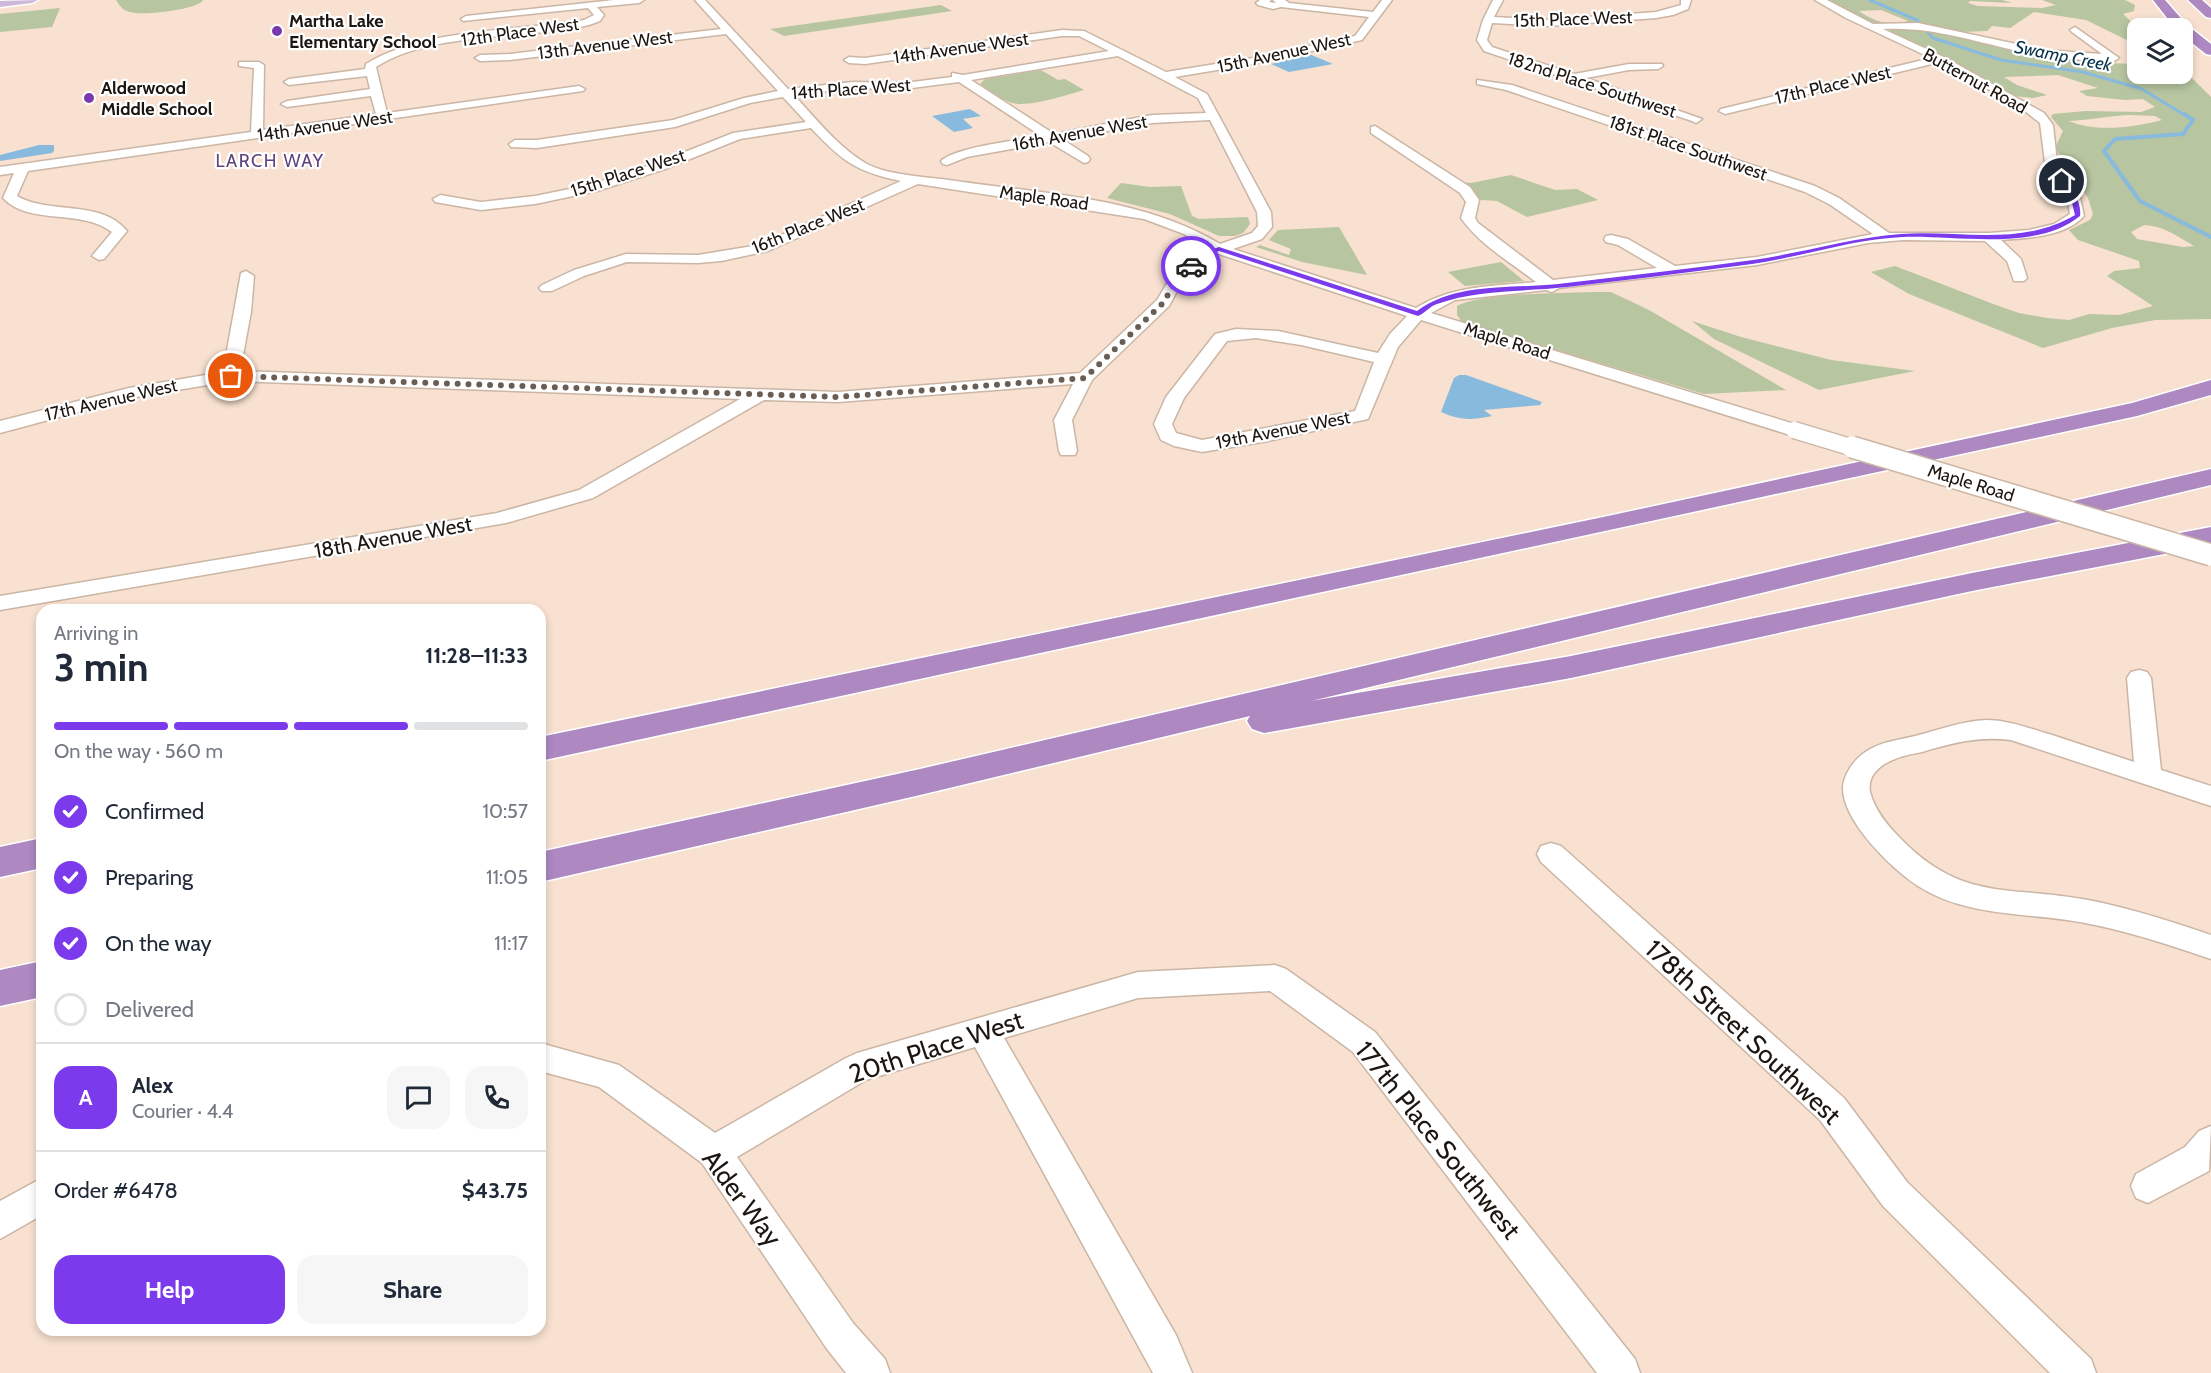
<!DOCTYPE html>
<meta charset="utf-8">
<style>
:root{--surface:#fff;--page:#f6f6f7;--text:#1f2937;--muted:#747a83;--line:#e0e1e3;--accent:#7c3aed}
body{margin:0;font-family:Cabin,sans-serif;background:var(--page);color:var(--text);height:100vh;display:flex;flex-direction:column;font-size:22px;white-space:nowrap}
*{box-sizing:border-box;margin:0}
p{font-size:20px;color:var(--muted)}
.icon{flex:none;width:33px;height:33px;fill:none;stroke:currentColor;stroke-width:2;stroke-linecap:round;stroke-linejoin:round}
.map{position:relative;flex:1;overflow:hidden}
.panel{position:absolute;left:36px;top:604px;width:510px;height:732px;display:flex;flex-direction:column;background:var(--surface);border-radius:18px;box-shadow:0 3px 9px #0003}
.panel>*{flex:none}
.buttons{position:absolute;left:2127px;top:18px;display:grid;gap:12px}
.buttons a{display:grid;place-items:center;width:66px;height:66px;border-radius:12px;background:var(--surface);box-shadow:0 3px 9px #0003;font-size:30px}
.pin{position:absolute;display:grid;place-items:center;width:51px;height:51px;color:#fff;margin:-26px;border:3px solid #fff;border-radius:50%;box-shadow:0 2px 6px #0007}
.courier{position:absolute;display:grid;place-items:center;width:60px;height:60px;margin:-30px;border:4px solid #7c3aed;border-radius:50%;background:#fff;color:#222;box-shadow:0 2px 8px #0007}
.head em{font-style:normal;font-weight:700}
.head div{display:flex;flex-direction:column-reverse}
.head{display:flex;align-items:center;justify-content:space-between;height:102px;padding:0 18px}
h1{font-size:39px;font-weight:700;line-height:45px}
.bar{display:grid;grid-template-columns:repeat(4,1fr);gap:9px 6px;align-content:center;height:72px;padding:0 18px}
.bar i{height:8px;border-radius:4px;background:var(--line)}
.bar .active{background:var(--accent)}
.bar p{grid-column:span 4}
.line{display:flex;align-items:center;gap:15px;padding:0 18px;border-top:2px solid var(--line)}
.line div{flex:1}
.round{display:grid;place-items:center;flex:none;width:63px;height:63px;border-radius:18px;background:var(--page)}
ol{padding:0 18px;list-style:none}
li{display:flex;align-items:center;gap:18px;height:66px}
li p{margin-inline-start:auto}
li .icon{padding:6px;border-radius:50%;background:var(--accent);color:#fff;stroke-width:4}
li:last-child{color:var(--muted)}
li i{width:33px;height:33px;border:3px solid var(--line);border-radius:50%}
.cta{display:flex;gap:12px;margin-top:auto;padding:12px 18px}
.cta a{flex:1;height:69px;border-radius:18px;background:var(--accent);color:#fff;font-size:24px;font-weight:700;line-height:69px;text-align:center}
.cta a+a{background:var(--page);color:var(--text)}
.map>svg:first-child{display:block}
.green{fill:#b7c5a1;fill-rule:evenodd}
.water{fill:#88bade}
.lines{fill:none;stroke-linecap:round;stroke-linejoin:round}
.stream-far1{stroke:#88bade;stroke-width:3}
.stream{stroke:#88bade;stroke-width:4}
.minor-casing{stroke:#cbb5a4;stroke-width:3}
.major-casing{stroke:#fff;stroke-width:3}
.highway-casing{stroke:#fff;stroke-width:3}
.minor{fill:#fff;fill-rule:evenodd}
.major{fill:#ceb8da;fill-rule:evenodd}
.highway{fill:#ad88c1;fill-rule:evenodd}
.minor-bridge-far1-casing{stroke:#cbb5a4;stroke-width:19;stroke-linecap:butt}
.minor-bridge-casing{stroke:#cbb5a4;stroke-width:24;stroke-linecap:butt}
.minor-bridge-far1{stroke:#fff;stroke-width:16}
.minor-bridge{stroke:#fff;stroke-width:21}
.route{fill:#7c3aed}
.done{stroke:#6a5d53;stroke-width:6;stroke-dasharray:0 10.8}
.poi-dot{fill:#7839ae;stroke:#fff;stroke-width:2}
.labels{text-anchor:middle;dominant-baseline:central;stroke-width:4.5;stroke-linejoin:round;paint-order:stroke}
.far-street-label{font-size:18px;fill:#1d1610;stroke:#fff}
.far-poi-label{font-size:18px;font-weight:bold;fill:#1d1610;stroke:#fff;text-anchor:start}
.far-water-label{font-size:18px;font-style:italic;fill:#0a344d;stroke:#fff}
.far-neighbourhood-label{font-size:18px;letter-spacing:1.5px;fill:#5f427e;stroke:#fff}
.street-label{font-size:21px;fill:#1d1610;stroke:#fff}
.near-street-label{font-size:26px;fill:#1d1610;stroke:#fff}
</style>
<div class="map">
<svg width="2211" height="1373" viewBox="0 0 2211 1373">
<rect width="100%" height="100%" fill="#f8e1d0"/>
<g class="green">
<path d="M 116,0 L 202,0 L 203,1 C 193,10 143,16 130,12 C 122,10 120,6 116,0 Z"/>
<path d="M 1825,0 L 2002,0 L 2012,3 L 1970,1 L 1968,3 L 1978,6 L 2042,8 L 2056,5 L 2042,0 L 2125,0 L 2135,5 L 2134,11 L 2123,14 L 2138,28 L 2137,45 L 2086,20 L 2034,12 L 2010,28 L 1992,26 L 1987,31 L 1961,32 L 1987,43 L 2107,63 L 2137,64 L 2138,74 L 2182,74 L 2183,69 L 2211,97 L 2211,319 L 2155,320 L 2112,328 L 2043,348 L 1909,294 L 1871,272 L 1895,266 L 1996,305 L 2019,313 L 2047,318 L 2069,320 L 2089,314 L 2119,315 L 2153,306 L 2107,276 L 2114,271 L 2140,268 L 2139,261 L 2078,240 L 2069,230 L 2090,220 L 2093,214 L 2088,198 L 2055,148 L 2063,131 L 2051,117 L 2053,114 L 2086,111 L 2141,112 L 2155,107 L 2143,99 L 2125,100 L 2087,96 L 2079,91 L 2098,88 L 2058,75 L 2004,77 L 2017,85 L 2047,95 L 2033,98 L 2014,96 L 1874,28 ZM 1881,10 L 1908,21 C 1892,27 1872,21 1859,11 ZM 2129,115 L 2155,116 L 2162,120 C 2135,127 2096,133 2069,121 C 2090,120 2108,116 2129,115 ZM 2144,225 C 2164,226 2177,236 2194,246 L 2183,247 L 2137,239 L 2131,232 Z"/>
<polygon points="941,5 952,11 784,36 770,29"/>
<polygon points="60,8 52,27 0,32 0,14"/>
<path d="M 1041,70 L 1058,80 L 1065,79 L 1084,90 C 1066,95 1026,109 1009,102 C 999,98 989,90 980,84 L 985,79 Z"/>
<polygon points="1511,175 1555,190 1577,189 1598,200 1527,217 1497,201 1481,200 1459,182 1471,183"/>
<polygon points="1121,183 1150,187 1181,186 1192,216 1199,219 1248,217 1250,224 1243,233 1235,236 1219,236 1170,214 1107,198"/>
<polygon points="1339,227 1367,275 1302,262 1256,247 1260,245 1289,255 1291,249 1269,240 1278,230"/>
<polygon points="1501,262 1524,281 1465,286 1448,272"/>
<path d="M 1593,292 L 1611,292 L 1649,310 L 1786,390 L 1704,394 L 1462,322 L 1457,315 L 1457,306 C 1485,292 1559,294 1593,292 Z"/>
<polygon points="1692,321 1741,337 1831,360 1915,371 1819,390 1714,339"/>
</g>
<g class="water">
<polygon points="1309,54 1333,64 1289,72 1271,64"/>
<polygon points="970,109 981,116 963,119 973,128 954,132 932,116"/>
<polygon points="39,145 54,145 54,151 52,153 0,161 0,155"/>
<path d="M 1459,375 L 1466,375 L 1542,402 L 1540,405 L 1484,410 L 1492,416 C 1470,420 1462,421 1441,412 L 1454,378 Z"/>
</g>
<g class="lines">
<polyline class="stream-far1" points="1870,0 1917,20 1933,38 2001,60 2083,72 2142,89 2186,116"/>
<polyline class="stream" points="2184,114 2193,120 2183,134 2115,139 2104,151 2140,201 2211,237"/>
<defs>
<g id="minor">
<path d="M 614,0 L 644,0 L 639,3 L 597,7 L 604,15 L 600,21 L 589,25 C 524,40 432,31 376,67 L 387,113 L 579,86 L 585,89 L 583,91 L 28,171 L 17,196 C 50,215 101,199 127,231 L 104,259 L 99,260 L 92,256 L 112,232 C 80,208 29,226 3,198 L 14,173 L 0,175 L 0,167 L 251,132 L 254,68 L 239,66 L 239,62 L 259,62 L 264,65 L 263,130 L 376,114 L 371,96 L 287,107 L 281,104 L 287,101 L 370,89 L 367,76 L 289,85 L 284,82 L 289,79 L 365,69 L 366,64 C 423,28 518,31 584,20 L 594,15 L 588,8 L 463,21 L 461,19 L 466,16 Z"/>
<path d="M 695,0 L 705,0 L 788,89 L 853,82 L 904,83 L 952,77 L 952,73 L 963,75 L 1109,51 L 1079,36 L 1062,36 L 865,64 L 849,63 L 844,60 L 849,57 L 865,58 L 1062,30 L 1084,31 L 1166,72 L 1253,58 L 1355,36 L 1369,17 L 1281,7 L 1273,9 L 1258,5 L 1256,3 L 1260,0 L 1271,0 L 1269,2 L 1276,3 L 1273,0 L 1285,0 L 1289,3 L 1373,12 L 1382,0 L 1392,0 L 1362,40 L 1253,64 L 1175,77 L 1207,94 L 1271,212 L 1272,227 L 1262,239 L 1233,249 L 1416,308 C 1452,285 1495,286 1536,282 C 1510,262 1480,245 1461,218 L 1466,202 L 1460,193 L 1371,133 L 1371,127 L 1375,126 L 1470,187 L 1479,200 L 1475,218 L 1478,223 L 1553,280 L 1657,268 L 1618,245 L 1606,242 L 1604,239 L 1606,236 L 1611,235 L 1628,239 L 1675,266 L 1757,257 L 1873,234 L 1829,204 L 1805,192 L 1506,90 L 1477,84 L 1477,80 L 1512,85 L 1815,186 L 1839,198 L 1889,233 L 1989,233 L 2029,230 L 2054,224 L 2070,214 L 2067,197 L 2045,162 L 2040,123 L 2021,108 L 1940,62 L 1725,114 L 1719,111 L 1721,109 L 1931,58 L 1846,18 L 1815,0 L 1827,0 L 1873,24 L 1918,23 L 2044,50 L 2102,54 L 2072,32 L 2070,30 L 2075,27 L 2119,58 L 2114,61 C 2083,60 2053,59 2023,52 C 1976,42 1931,26 1883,29 L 1948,59 L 2044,113 L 2053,125 L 2057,162 L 2080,197 L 2084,216 C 2065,237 2028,238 2001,240 L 2021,259 L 2027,278 L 2024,281 L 2014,281 L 2007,261 L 1985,241 L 1903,240 L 1868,243 L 1757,265 L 1559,288 L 1552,292 L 1546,290 L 1455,300 L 1431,313 L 1801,426 L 1803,430 L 1801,434 L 1787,434 L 1421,320 L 1398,347 L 1368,419 L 1268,441 L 1202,452 L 1174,446 L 1161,440 L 1154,424 L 1166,397 L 1215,334 L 1236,329 L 1278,331 L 1378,353 L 1390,334 L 1407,316 L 1219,254 L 1211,256 L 1183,280 L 1169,306 L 1092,380 L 1072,420 L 1077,451 L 1075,455 L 1061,455 L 1059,451 L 1054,420 L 1073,384 L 838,402 L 764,400 L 593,498 L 506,523 L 0,610 L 0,596 L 497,513 L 579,490 L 740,399 L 231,381 L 130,398 L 0,433 L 0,421 L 129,388 L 223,372 L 241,273 L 246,271 L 254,276 L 251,312 L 240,371 L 838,392 L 1080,373 L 1157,300 L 1172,275 L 1201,250 L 1207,248 L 1184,234 L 1144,219 L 918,184 L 768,251 L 721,261 L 698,263 L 627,262 L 584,276 L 552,291 L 542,291 L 539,288 L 542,285 L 574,270 L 626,254 L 698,255 L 759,245 L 901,181 C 856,172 842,161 811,128 L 740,139 L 665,169 L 597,191 L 535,204 L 481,210 L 435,202 L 433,199 L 440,195 L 481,202 L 535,196 L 589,185 L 657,163 L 733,133 L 806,122 L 783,97 L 750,103 L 675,127 L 537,148 L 511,147 L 509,144 L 515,140 L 537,140 L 673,120 L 744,98 L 778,91 L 726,34 L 510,60 L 480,61 L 475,58 L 480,55 L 510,54 L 721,29 ZM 1118,56 L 1198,98 L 1206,113 L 1152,115 L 1054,134 L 971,80 ZM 959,82 L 1041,136 C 1019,140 955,147 941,161 L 943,164 L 947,165 L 967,157 L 1049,142 L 1084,163 L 1088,162 L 1090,159 L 1088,156 L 1062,139 L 1152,123 L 1210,120 L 1257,212 L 1258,226 L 1252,233 L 1220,244 C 1142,197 1045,194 956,181 C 930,177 890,176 867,164 C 838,147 817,120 794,95 L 853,88 L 904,89 ZM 1256,338 L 1301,345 L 1374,362 L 1355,411 L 1202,440 L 1176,433 L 1172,424 L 1184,398 L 1227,341 Z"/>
<polygon points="1493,0 1503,0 1494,17 1548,20 1656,12 1681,5 1681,0 1691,0 1688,9 1673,15 1656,18 1548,26 1492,23 1487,40 1492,47 1574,74 1629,64 1662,64 1663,66 1658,69 1629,70 1586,78 1702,119 1696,123 1692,121 1484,51 1477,40 1483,20"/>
<path d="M 2139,670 L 2147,672 L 2151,678 L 2161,770 L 2211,786 L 2211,806 L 2011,740 C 1979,736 1953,743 1922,752 C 1913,754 1904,755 1895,759 C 1881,764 1867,775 1870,792 C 1875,810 1886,824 1899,837 C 1962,903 2009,885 2088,900 C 2130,908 2170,921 2211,935 L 2211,959 C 2169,945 2128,931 2085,923 C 2029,912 1968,918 1918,886 C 1892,869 1842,821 1843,787 C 1844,774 1854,760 1864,753 C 1880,741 1901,740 1919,735 C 1941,729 1963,721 1986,720 C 2009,720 2031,729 2052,735 C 2079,744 2107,753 2134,762 L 2127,678 L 2131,672 Z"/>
<polygon points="1551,843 1561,846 1844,1098 1907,1182 2091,1359 2096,1373 2050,1373 1883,1206 1820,1120 1541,862 1537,854 1541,846"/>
<polygon points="1275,965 1286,969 1375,1032 1635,1359 1640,1373 1597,1373 1353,1052 1270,991 1138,998 1004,1038 1176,1335 1192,1373 1153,1373 975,1047 866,1080 737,1157 853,1323 885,1359 890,1373 846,1373 827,1349 702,1163 599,1087 540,1071 540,1043 619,1065 715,1133 846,1058 857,1053 1138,972"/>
<polygon points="2211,1126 2209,1171 2148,1203 2136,1198 2131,1186 2136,1174 2185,1147 2199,1131"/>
<polygon points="42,1178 42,1215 0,1239 0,1201"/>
</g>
<polygon id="major" points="38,0 32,3 0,7 0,1"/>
<g id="highway">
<polygon points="2153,0 2165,0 2187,25 2211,44 2211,55 2206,54 2182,35 2182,28 2175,28"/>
<polygon points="2188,0 2202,0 2211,8 2211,18 2206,17"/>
<polygon points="2211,380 2211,395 2137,416 540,761 540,737 1608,516 2132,403"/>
<polygon points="2211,469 2211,485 1311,701 1571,656 1972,573 2211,527 2211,545 1972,591 1571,678 1264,733 1252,729 1247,721 1250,716 920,795 540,882 540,852 920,769"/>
<polygon points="42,838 42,868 0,877 0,847"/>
<polygon points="42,961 42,997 0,1006 0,970"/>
</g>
</defs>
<use href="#minor" class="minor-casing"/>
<use href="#major" class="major-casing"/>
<use href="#highway" class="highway-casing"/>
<use href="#minor" class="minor"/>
<use href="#major" class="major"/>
<use href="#highway" class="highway"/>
<defs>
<polyline id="minor-bridge-far1" points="1794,430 1857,449"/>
<polyline id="minor-bridge" points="1852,447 2211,555"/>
</defs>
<use href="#minor-bridge-far1" class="minor-bridge-far1-casing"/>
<use href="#minor-bridge" class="minor-bridge-casing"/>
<use href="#minor-bridge-far1" class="minor-bridge-far1"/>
<use href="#minor-bridge" class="minor-bridge"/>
</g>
<path class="route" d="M 2062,179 C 2072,187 2082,203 2080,216 C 2036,252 1956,235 1903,237 C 1852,239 1802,257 1752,264 C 1690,272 1629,280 1567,287 C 1524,292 1478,289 1437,304 C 1430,306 1425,313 1418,316 L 1219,251 L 1208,254 L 1193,267 L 1188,266 L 1204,252 L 1219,247 L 1417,311 C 1456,282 1512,289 1558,284 C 1623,276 1688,269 1753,260 C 1802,253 1850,238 1901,234 C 1959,230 2021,247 2075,215 L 2070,195 L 2060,181 Z"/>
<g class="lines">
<polyline class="done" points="231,376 838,397 1085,378 1163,303 1178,278 1191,266"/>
</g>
<g class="poi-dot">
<circle cx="277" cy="31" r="6"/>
<circle cx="89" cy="98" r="6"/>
</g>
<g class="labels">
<g class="far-street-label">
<text transform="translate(1573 19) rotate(-2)">15th Place West</text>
<text transform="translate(520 32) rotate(-8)">12th Place West</text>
<text transform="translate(605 45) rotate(-7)">13th Avenue West</text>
<text transform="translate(961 48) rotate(-8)">14th Avenue West</text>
<text transform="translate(1284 53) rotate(-12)">15th Avenue West</text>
<text transform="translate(1975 81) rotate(29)">Butternut Road</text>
<text transform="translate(1592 85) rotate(18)">182nd Place Southwest</text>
<text transform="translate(1833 85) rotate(-13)">17th Place West</text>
<text transform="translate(851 89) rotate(-4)">14th Place West</text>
<text transform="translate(325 126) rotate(-8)">14th Avenue West</text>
<text transform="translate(1080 133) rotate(-10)">16th Avenue West</text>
<text transform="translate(1688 148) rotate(19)">181st Place Southwest</text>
<text transform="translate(628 173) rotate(-18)">15th Place West</text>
<text transform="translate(1044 198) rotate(8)">Maple Road</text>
<text transform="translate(808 226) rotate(-22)">16th Place West</text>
<text transform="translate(1507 341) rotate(17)">Maple Road</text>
<text transform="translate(111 400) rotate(-13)">17th Avenue West</text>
<text transform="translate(1283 430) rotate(-11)">19th Avenue West</text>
<text transform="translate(1971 483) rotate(17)">Maple Road</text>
</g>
<g class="far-poi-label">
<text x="289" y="21">Martha Lake<tspan x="289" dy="21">Elementary School</tspan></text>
<text x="101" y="88">Alderwood<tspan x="101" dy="21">Middle School</tspan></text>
</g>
<g class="far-water-label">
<text transform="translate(2063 56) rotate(11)">Swamp Creek</text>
</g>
<g class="far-neighbourhood-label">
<text x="270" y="161">LARCH WAY</text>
</g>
<g class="street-label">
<text transform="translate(393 537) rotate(-10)">18th Avenue West</text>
</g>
<g class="near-street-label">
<text transform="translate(1743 1032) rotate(43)">178th Street Southwest</text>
<text transform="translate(936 1047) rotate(-18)">20th Place West</text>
<text transform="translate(1438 1140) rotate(51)">177th Place Southwest</text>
<text transform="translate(742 1198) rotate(53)">Alder Way</text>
</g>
</g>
</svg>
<div class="buttons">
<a><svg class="icon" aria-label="layers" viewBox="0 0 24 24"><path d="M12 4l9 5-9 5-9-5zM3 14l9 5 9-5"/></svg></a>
</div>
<div class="pin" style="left:231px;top:376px;background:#ea580c"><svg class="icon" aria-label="bag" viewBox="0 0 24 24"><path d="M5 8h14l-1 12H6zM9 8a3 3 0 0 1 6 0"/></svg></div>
<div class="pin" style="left:2062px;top:181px;background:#1f2937"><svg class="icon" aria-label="home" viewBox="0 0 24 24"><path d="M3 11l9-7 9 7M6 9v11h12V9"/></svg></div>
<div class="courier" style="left:1191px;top:266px"><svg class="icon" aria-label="car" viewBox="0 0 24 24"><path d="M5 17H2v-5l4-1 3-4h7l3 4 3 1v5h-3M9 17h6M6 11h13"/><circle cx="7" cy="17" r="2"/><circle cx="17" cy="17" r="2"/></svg></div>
<section class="panel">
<div class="head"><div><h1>3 min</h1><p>Arriving in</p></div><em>11:28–11:33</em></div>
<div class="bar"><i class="active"></i><i class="active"></i><i class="active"></i><i></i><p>On the way · 560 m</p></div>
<ol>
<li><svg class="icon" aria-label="check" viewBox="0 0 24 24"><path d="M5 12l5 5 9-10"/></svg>Confirmed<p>10:57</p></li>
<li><svg class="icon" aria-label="check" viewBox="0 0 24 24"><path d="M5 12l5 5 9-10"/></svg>Preparing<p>11:05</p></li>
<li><svg class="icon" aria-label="check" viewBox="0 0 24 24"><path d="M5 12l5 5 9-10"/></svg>On the way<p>11:17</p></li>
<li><i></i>Delivered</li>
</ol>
<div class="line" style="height:108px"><b class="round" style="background:var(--accent);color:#fff">A</b><div><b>Alex</b><p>Courier · 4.4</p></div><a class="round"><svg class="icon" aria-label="chat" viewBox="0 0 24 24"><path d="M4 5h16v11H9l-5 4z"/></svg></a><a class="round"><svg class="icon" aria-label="phone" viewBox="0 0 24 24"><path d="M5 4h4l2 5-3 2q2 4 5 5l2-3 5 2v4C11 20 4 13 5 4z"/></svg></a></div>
<div class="line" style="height:78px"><div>Order #6478</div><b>$43.75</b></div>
<div class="cta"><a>Help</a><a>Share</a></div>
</section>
</div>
